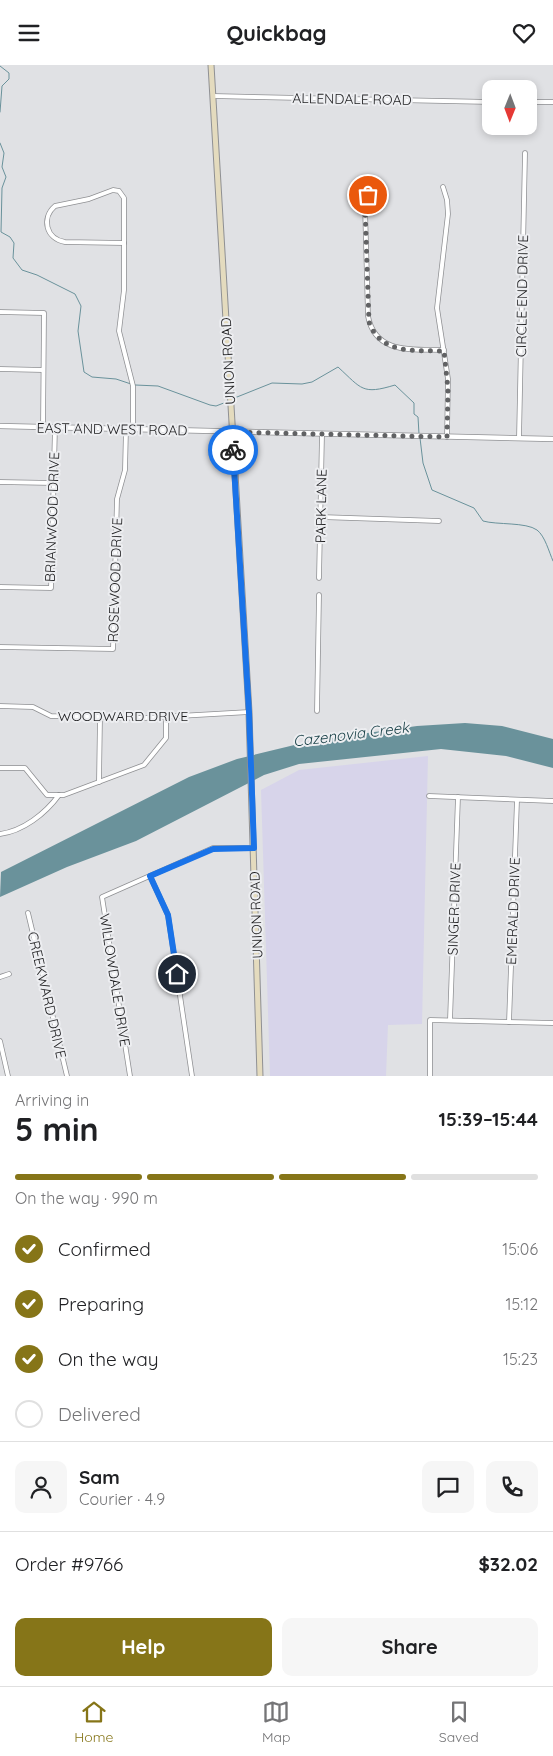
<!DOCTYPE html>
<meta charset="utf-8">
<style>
:root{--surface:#fff;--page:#f6f6f6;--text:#202124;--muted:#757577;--line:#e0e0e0;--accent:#867518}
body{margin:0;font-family:Quicksand,sans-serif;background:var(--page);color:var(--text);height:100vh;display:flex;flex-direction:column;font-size:19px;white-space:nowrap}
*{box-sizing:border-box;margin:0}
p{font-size:16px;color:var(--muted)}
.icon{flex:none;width:28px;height:28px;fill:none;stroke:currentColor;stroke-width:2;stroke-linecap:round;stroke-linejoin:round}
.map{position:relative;height:1011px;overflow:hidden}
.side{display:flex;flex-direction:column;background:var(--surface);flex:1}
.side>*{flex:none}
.needle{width:32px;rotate:181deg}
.controls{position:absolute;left:482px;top:15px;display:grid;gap:10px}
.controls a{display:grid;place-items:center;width:55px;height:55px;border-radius:10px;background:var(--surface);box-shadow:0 2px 8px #0003;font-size:25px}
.pin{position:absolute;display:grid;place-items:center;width:42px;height:42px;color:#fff;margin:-21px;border:2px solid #fff;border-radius:50%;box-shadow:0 1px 5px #0007}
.courier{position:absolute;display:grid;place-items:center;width:50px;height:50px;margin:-25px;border:4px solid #1a73e8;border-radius:50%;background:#fff;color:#222;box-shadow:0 1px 6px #0007}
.summary em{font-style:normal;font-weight:800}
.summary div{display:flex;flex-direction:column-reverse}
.summary{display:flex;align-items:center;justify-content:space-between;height:85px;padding:0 15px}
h1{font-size:32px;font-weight:800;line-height:38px}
.bar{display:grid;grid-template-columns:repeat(4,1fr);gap:8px 5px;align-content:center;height:60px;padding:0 15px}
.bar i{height:6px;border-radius:4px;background:var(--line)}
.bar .active{background:var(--accent)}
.bar p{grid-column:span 4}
.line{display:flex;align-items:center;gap:12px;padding:0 15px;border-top:1px solid var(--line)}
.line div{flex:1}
.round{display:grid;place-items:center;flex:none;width:52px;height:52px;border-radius:10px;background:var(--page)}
ol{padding:0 15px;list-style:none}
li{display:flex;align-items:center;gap:15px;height:55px}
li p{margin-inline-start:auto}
li .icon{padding:5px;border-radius:50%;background:var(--accent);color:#fff;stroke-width:4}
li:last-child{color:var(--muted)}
li i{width:28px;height:28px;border:2px solid var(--line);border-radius:50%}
.action{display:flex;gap:10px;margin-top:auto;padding:10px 15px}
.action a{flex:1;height:58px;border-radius:10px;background:var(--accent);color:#fff;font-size:20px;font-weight:800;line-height:58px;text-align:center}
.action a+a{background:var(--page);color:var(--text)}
header{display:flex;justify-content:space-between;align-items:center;height:65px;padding:0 15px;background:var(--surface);font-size:22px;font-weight:800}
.tab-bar{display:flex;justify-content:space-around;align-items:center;height:70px;border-top:1px solid var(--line);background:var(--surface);font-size:14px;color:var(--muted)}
.tab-bar a{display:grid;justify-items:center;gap:2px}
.tab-bar .active{color:var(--accent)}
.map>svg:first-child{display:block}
.commercial{fill:#d7d4ea}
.water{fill:#6a929b}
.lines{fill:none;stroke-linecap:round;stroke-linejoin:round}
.stream{stroke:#6a929b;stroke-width:1}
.minor-casing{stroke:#8f9093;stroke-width:5.5}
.tertiary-casing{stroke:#8f9093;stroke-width:6}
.secondary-casing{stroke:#8f9093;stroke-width:7}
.minor{stroke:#fff;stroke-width:4}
.tertiary{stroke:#fff;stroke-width:4.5}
.secondary{stroke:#e4dbbe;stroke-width:5}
.done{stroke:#616264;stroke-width:5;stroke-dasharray:0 9}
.route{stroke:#1a73e8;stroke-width:6}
.labels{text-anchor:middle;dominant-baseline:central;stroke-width:4;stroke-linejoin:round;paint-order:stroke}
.street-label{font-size:14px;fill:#1d1d1f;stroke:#edeef1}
.water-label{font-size:15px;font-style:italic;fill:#153d44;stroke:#edeef1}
</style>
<header><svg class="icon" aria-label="menu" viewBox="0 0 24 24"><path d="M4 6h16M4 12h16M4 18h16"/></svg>Quickbag<svg class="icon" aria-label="heart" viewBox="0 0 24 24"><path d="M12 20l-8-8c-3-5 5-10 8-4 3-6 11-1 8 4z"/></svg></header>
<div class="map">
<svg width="553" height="1011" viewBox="0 0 553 1011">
<rect width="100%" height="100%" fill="#e0e1e4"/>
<polygon class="commercial" points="428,691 422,959 388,960 386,1011 270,1011 261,725 299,705"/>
<polygon class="water" points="465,658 502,661 553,674 553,703 506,691 441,684 299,699 264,710 136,776 67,802 0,832 1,807 189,712 237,694 311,676 417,661"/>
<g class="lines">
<g class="stream">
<polyline points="0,1 9,8 9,14 2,21 0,47"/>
<polyline points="0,78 4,88 2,102 6,112 2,123 1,167 10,172 14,178 13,193 22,205 37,210 75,229 81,241 78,266 84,307 92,312 116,314 131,319"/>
<polyline points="135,320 158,321 210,340 216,341 229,336"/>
<path d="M 232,334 L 272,318 L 302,319 L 312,317 L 338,302 C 362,324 362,330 395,320 L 414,338 L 414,349 L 418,352 L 419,369"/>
<path d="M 420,373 L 423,398 L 432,425 L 474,443 L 483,456 C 497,460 526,457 537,465 C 545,471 549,487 553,496"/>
</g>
<defs>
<g id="minor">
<polyline points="213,31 491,37"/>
<polyline points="529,37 553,37"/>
<path d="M 372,122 L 367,131 L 365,142 L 368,251 C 375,290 414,284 444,285"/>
<polyline points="443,122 447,135 448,149 437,243 448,314 447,372"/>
<path d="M 113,125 L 119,126 L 124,133 L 124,178 L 65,177 C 46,174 41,153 55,141 L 89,134 Z"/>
<polyline points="124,178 124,225 119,266 133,321 133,364"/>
<polyline points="0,247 44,248 43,362"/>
<polyline points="0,304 43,305"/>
<polyline points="519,373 525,88"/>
<polyline points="0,417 53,418"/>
<polyline points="321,452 439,456"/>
<polyline points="319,513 322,369"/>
<polyline points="0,522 51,523 55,362"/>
<polyline points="0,582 113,584 117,434 125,405 126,364"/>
<polyline points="0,641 33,642 51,651 144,653 249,647"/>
<polyline points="317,646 319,530"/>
<polyline points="0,703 25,703 47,730 64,730 144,700 166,673 166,652"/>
<polyline points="99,717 100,652"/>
<polyline points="429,731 553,736"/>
<path d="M 0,769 C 23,766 45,749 59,730"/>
<polyline points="150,811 168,850 192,1011"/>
<polyline points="28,848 67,1011"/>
<polyline points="0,912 9,909"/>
<polyline points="450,955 458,732"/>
<polyline points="509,957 517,735"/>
<polyline points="0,976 8,1011"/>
<polyline points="130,1011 102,832 213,783 254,783"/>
<polyline points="430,1011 430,955 553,958"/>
</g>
<polyline id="tertiary" points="0,361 553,374"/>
<polyline id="secondary" points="211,0 249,647 260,1011"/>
</defs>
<use href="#minor" class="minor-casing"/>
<use href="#tertiary" class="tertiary-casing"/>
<use href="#secondary" class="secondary-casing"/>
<use href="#minor" class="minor"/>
<use href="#tertiary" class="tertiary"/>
<use href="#secondary" class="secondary"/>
</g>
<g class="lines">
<path class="done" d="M 233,385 L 232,367 L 447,372 L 448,324 L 444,286 C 415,285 381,290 369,257 L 365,142 L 368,130"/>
<polyline class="route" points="177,909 168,850 150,811 213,784 254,783 249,647 233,385"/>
</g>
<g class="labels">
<g class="street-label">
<text transform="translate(352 34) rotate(1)">ALLENDALE ROAD</text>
<text transform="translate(522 231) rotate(-89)">CIRCLE END DRIVE</text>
<text transform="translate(228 296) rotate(-93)">UNION ROAD</text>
<text transform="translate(112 364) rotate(1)">EAST AND WEST ROAD</text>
<text transform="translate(321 441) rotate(-89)">PARK LANE</text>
<text transform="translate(52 452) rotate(-88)">BRIANWOOD DRIVE</text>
<text transform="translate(115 515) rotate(-88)">ROSEWOOD DRIVE</text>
<text x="123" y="651">WOODWARD DRIVE</text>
<text transform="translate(454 844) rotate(-88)">SINGER DRIVE</text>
<text transform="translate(513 846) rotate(-88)">EMERALD DRIVE</text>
<text transform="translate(256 850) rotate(-92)">UNION ROAD</text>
<text transform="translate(115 915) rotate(81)">WILLOWDALE DRIVE</text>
<text transform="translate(47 930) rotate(77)">CREEKWARD DRIVE</text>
</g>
<g class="water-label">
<text transform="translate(351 669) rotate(-7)">Cazenovia Creek</text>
</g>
</g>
</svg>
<div class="controls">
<a><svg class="needle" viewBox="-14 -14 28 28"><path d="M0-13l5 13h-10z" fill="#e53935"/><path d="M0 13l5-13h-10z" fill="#757577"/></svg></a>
</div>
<div class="pin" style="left:368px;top:130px;background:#ea580c"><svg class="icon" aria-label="bag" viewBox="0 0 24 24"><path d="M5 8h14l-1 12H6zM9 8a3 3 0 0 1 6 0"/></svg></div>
<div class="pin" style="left:177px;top:909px;background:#1f2937"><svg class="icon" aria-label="home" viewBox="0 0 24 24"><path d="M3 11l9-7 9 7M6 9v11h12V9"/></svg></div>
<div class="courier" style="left:233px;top:385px"><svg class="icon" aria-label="bike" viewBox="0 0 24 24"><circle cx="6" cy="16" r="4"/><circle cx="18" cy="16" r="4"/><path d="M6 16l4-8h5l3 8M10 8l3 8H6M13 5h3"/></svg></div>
</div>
<section class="side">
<div class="summary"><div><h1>5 min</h1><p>Arriving in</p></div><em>15:39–15:44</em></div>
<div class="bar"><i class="active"></i><i class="active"></i><i class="active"></i><i></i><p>On the way · 990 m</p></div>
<ol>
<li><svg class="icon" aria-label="check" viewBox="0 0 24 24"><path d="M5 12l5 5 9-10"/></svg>Confirmed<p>15:06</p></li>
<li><svg class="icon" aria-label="check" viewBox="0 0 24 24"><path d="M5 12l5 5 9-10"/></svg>Preparing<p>15:12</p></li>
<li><svg class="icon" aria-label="check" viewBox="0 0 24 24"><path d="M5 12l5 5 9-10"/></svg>On the way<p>15:23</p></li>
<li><i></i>Delivered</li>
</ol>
<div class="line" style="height:90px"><a class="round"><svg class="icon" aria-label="person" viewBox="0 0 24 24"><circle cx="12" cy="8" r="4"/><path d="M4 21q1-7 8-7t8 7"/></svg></a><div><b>Sam</b><p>Courier · 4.9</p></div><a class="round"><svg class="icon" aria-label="chat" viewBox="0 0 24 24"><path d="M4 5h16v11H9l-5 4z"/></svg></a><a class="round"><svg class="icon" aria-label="phone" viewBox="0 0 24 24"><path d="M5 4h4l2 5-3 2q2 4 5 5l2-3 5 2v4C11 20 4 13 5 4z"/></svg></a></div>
<div class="line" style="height:65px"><div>Order #9766</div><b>$32.02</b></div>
<div class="action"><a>Help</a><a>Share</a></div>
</section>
<nav class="tab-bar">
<a class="active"><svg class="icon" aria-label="home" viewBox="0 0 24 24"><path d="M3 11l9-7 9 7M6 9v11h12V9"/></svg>Home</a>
<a><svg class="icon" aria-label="map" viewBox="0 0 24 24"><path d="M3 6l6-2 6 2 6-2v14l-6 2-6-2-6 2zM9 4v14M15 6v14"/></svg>Map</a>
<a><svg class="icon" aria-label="saved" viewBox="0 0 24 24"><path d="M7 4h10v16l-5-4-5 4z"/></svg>Saved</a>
</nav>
